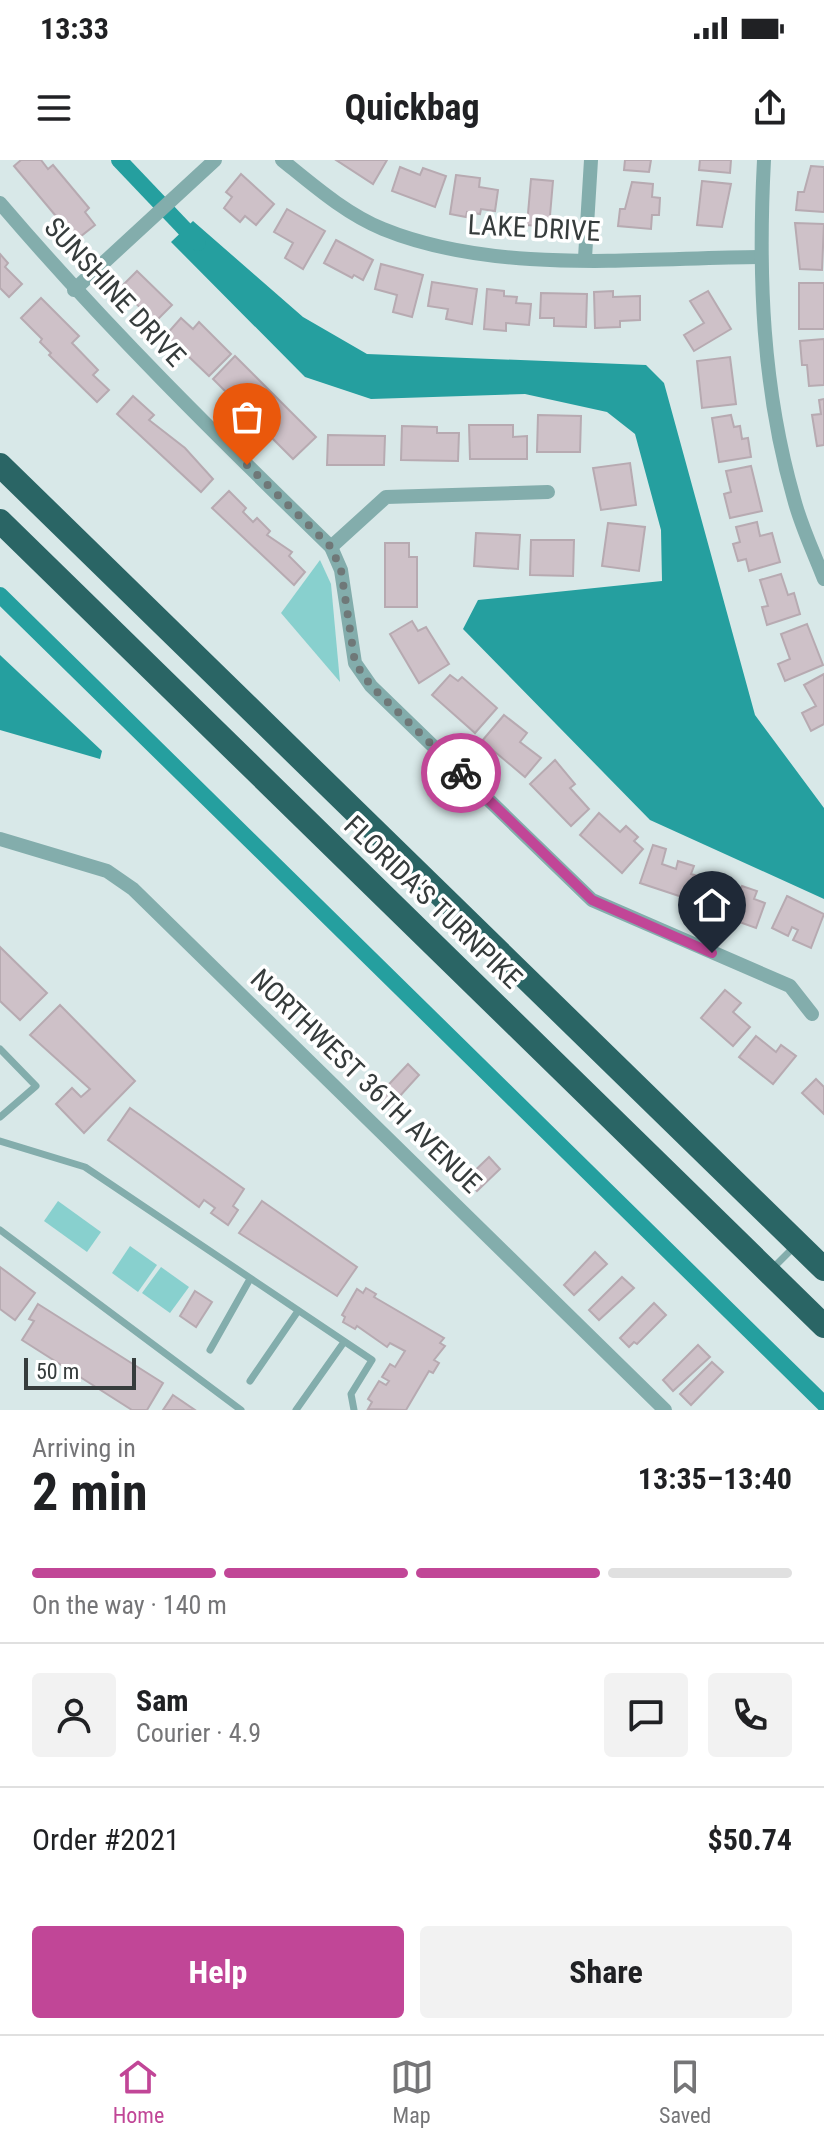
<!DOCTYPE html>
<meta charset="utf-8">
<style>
:root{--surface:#fff;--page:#f2f2f2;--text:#202124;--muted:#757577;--line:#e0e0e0;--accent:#c14697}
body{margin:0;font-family:"Roboto Condensed",sans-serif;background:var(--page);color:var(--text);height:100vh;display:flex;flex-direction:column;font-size:30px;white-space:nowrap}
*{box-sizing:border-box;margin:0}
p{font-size:26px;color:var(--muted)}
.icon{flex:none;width:44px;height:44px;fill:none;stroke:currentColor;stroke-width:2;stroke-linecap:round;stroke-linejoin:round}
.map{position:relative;height:1250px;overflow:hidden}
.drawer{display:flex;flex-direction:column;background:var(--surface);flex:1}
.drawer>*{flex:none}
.scale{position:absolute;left:24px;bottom:20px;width:112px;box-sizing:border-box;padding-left:8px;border:4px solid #363c3c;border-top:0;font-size:22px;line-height:28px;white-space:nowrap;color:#363c3c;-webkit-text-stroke:6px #fff;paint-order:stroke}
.pin{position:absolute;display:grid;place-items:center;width:68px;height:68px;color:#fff;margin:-82px -34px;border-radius:50% 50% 50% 0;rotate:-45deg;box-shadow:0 0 8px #0007}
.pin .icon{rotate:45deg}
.courier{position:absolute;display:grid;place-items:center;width:80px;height:80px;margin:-40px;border:6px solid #c14697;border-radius:50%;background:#fff;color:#222;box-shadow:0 2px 10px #0007}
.summary em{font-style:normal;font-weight:700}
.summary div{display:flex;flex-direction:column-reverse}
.summary{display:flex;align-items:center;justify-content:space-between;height:136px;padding:0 32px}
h1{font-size:52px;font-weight:700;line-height:60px}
.bar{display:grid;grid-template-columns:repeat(4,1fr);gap:12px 8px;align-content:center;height:96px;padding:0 32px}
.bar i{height:10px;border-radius:6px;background:var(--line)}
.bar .current{background:var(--accent)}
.bar p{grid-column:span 4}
.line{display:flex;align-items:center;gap:20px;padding:0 32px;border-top:2px solid var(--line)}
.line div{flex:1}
.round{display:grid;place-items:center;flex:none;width:84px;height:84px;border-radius:8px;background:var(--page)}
.cta{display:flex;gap:16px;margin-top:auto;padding:16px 32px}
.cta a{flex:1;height:92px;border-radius:8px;background:var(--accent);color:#fff;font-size:32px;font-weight:700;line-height:92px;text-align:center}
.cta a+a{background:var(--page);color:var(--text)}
.status{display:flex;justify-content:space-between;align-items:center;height:56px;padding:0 40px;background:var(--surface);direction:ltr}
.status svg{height:22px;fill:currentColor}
header{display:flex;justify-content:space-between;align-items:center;height:104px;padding:0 32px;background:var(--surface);font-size:36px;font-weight:700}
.dock{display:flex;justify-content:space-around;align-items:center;height:112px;border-top:2px solid var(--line);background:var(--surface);font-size:22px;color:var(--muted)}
.dock a{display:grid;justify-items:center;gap:4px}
.dock .current{color:var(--accent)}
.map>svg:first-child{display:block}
.green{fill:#88d0ce}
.water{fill:#259f9f}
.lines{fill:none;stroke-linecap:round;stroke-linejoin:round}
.canal{stroke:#259f9f;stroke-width:16}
.building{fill:#cec1c8;stroke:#b7aab1;stroke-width:2}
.service{stroke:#83adac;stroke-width:7}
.minor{stroke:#83adac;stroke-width:14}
.motorway{stroke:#2a6565;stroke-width:24}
.done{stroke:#6f7878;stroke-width:8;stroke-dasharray:0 14.4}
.route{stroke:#c14697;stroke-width:10}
.labels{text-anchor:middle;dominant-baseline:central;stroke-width:7;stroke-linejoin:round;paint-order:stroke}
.street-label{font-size:28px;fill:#363c3c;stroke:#fff}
</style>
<div class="status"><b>13:33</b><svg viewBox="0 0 49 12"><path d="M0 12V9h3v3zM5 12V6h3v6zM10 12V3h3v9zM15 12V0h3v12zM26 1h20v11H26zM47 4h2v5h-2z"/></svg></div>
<header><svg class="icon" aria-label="menu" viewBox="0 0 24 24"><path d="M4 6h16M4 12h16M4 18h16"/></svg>Quickbag<svg class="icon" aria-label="share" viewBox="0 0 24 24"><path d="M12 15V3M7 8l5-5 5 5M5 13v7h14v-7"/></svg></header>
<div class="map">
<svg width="824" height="1250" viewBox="0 0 824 1250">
<rect width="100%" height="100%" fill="#d8e8e8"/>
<g class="green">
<polygon points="320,400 331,424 340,522 281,453"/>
<polygon points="58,1041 101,1072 87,1092 44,1061"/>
<polygon points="130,1086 157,1105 138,1132 112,1113"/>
<polygon points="161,1107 189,1127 170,1153 142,1133"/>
</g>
<g class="water">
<polygon points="193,61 303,157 367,194 646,205 664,223 755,555 824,648 824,739 650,660 463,469 478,440 662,421 661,370 635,274 607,252 525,234 371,239 305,217 171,82"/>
<polygon points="0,495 102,591 100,599 0,570"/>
</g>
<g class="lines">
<g class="canal">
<polyline points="119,0 198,83"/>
<polyline points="0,435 824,1244"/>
</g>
</g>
<g class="building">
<polygon points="21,0 41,0 48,9 53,5 89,48 85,52 95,65 76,80 14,6"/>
<polygon points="336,0 387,0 373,24"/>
<polygon points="625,0 651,0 649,12 624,10"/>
<polygon points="700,0 731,0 730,13 699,10"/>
<polygon points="811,6 824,7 824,52 796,50 798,32 804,32"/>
<polygon points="400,7 420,15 423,8 446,16 435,47 392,31"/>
<polygon points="241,14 274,44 256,65 245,56 240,62 224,48 232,37 226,32"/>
<polygon points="456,15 480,18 479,27 498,30 495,51 481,49 480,54 467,52 466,57 450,54"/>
<polygon points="531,19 553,21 549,67 527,65"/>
<polygon points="702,21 731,24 722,67 697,65"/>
<polygon points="632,22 653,24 652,37 660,38 659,55 652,55 651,69 618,66 620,49 625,49"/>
<polygon points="287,49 325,71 303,109 285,98 293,83 274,72"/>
<polygon points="795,63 824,64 822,110 800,109"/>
<polygon points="336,80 373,100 363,120 354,115 352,118 324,103"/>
<polygon points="0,94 8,103 5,107 22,124 9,137 0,128"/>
<polygon points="381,104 423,115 412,157 393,152 397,135 375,129"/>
<polygon points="137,111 172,145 155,162 120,128"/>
<polygon points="432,122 477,129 472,164 446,159 448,149 428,146"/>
<rect x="799" y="123" width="25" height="46"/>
<polygon points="487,129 504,131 504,136 517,137 516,143 531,144 529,165 506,163 506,171 484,169"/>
<polygon points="613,131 613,137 640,136 640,160 620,161 620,167 595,168 594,132"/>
<polygon points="708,131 731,169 694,191 684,175 704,163 690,141"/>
<polygon points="541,133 587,134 586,167 554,166 554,158 540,158"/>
<polygon points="41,138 79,176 72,183 98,210 93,215 109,230 97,242 49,195 51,193 40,182 42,179 21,158"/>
<polygon points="181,158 193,169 199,162 231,194 209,216 166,175"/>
<polygon points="824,179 824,225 809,226 807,205 802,205 800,181"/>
<polygon points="235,196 316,277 293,299 213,219"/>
<polygon points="730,197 736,244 702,248 697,201"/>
<polygon points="133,236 154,255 149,260 185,288 213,319 201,332 117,254"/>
<polygon points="824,239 824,285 817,286 812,255 821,254 819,240"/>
<polygon points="538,255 581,256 580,292 537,292"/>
<polygon points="731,255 734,267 740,266 742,279 748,278 751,297 719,302 712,258"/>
<polygon points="469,265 513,265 513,277 527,276 527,299 470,299"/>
<polygon points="402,266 437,267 437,273 459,273 458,301 401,300"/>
<polygon points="328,275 385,276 384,305 327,305"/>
<polygon points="630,303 636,345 601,350 593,308"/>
<polygon points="751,306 762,351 730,358 724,334 731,332 726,311"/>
<polygon points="229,331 246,348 243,352 253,362 257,358 270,371 267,375 292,392 289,396 305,412 294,425 212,348"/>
<polygon points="757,362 760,376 772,373 780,402 749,411 746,399 738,401 733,384 740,382 736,367"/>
<polygon points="608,363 645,367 639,411 602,406"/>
<polygon points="476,373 520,375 518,409 474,406"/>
<polygon points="531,380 574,380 573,416 530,415"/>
<polygon points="385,383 409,383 409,397 417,397 417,447 385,447"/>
<polygon points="781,414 788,435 794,433 800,454 767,465 762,447 768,446 760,420"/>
<polygon points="412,461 418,471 426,467 449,504 419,523 390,474"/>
<polygon points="807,464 823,505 785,521 778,504 790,499 781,474"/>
<polygon points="824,514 824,564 811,571 802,553 816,546 804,525"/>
<polygon points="450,515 458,521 462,517 497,548 475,573 432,535"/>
<polygon points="504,555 527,573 520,582 541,598 525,617 482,581"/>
<polygon points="555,600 575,624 570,628 589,649 571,666 530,624"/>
<polygon points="599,653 620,672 626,666 638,677 634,681 643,689 622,713 580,675"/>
<polygon points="653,685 666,689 662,704 676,709 678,701 694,706 691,714 701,717 694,741 640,723"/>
<polygon points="711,724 739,734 742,726 757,731 754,739 765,743 756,768 703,749"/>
<polygon points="787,736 824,754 811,788 793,780 798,770 792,767 788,776 772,768"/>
<polygon points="0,787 47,833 20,860 0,841"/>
<polygon points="725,830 741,843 733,852 750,867 733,886 701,858"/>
<polygon points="60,845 135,921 84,973 56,944 72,928 81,937 90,929 30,875"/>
<polygon points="756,876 776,892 781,885 796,896 773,924 739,897"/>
<polygon points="408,904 419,915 388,949 376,938"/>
<polygon points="816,919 824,927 824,954 802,933"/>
<polygon points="130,948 244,1029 233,1046 238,1050 228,1065 211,1053 215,1048 204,1040 199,1047 108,980"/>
<polygon points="489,997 500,1009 477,1031 472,1025 467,1030 461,1024"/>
<polygon points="262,1041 357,1107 337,1136 239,1073"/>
<polygon points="595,1092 607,1104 574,1135 564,1125"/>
<polygon points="0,1107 35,1133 15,1160 0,1149"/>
<polygon points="622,1117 634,1128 599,1160 589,1150"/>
<polygon points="366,1128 376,1134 374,1137 444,1178 440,1183 445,1186 434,1200 439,1203 433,1213 429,1211 406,1250 368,1249 372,1242 368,1239 379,1221 386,1225 389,1221 382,1217 390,1204 395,1207 405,1191 390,1183 387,1187 357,1166 355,1169 343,1162 345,1157 342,1155 357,1129 363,1133"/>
<polygon points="195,1131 212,1142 196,1167 180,1156"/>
<polygon points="654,1143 666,1155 637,1184 634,1182 629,1187 620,1178"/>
<polygon points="38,1144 163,1223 147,1250 132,1250 22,1180 34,1161 29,1159"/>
<polygon points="698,1185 710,1197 673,1231 663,1220"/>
<polygon points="712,1202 723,1212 691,1245 680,1234"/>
<polygon points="173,1235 195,1250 163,1250"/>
</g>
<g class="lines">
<g class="service">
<polyline points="0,889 36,926 0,957"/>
<polyline points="0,981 85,1007 372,1200 351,1234 354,1250"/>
<polyline points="0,1070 241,1250"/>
<polyline points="771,1110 796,1085"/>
<polyline points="210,1190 250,1119"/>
<polyline points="250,1221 298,1151"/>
<polyline points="296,1250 344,1182"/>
</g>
<g class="minor">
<path d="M 282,0 C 313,25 346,54 383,69 C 496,115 639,98 759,97"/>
<path d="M 764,0 C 758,114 762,228 794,339 C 801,366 814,393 824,419"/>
<path d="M 0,43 C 104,165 217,276 331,387 L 341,410 L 355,503 L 371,526 L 592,740 L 790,826 L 812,854"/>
<polyline points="585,98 591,0"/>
<polyline points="74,130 215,0"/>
<polyline points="331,387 386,337 548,332"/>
<polyline points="0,679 107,711 133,729 665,1250"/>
</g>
<g class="motorway">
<polyline points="0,305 824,1109"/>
<polyline points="0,361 824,1166"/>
</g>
</g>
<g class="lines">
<polyline class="done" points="247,305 331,387 341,410 355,503 371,526 461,613"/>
<polyline class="route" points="461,613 592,740 712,793"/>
</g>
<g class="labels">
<g class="street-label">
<text transform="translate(534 68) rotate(3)">LAKE DRIVE</text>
<text transform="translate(115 132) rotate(47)">SUNSHINE DRIVE</text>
<text transform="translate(433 742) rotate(44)">FLORIDA'S TURNPIKE</text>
<text transform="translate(366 921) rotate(44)">NORTHWEST 36TH AVENUE</text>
</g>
</g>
</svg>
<div class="scale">50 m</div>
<div class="pin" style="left:247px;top:305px;background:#ea580c"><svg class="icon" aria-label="bag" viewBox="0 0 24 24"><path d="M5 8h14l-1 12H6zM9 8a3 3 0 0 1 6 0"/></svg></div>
<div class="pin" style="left:712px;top:793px;background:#1f2937"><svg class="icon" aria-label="home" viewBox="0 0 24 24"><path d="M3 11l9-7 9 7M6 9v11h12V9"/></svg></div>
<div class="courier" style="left:461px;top:613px"><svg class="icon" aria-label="bike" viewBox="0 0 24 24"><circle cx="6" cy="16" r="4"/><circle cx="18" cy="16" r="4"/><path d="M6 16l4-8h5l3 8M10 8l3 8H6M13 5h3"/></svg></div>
</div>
<section class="drawer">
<div class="summary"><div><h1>2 min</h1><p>Arriving in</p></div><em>13:35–13:40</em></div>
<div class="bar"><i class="current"></i><i class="current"></i><i class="current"></i><i></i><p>On the way · 140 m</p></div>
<div class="line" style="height:144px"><a class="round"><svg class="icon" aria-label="person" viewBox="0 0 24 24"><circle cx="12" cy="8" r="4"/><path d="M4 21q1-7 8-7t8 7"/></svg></a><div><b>Sam</b><p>Courier · 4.9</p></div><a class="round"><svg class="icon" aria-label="chat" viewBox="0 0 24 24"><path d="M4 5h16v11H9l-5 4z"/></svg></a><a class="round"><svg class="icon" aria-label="phone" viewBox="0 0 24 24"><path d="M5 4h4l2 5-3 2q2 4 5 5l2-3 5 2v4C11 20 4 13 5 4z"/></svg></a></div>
<div class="line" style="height:104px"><div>Order #2021</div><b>$50.74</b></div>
<div class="cta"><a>Help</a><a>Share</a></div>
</section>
<nav class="dock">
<a class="current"><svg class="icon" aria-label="home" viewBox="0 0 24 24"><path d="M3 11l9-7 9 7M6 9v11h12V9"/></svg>Home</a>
<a><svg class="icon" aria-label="map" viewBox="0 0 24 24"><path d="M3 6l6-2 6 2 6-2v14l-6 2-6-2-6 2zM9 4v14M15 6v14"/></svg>Map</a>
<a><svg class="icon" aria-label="saved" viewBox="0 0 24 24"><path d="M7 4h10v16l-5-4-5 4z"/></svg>Saved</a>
</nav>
